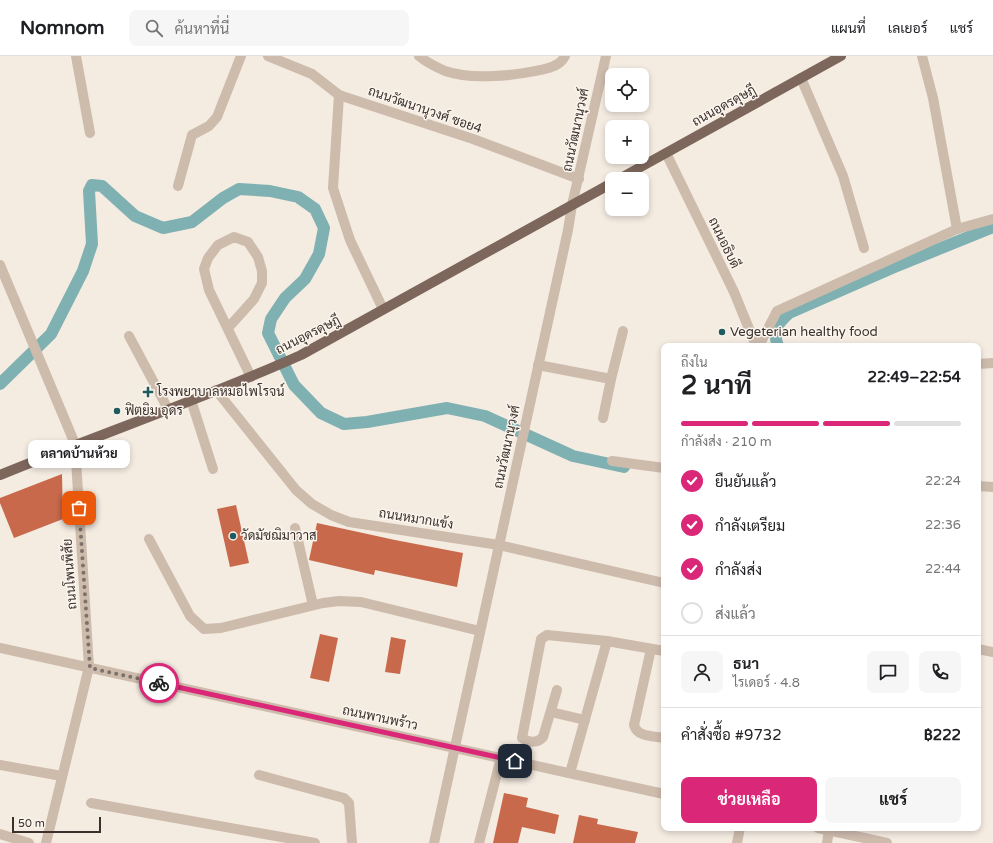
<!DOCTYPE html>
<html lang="th">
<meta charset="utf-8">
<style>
:root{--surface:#fff;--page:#f6f6f6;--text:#202124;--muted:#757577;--line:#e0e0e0;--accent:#db2777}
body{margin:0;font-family:"Varela Round",Sarabun,sans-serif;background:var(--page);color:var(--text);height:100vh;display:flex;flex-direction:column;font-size:15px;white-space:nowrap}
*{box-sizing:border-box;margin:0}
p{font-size:13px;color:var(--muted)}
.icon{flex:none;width:22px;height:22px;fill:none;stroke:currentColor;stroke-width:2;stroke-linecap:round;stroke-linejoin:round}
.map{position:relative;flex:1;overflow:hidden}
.panel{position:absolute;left:661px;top:287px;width:320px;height:488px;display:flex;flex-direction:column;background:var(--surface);border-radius:8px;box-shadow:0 2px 6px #0003}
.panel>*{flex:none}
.fabs{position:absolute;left:605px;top:12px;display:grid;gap:8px}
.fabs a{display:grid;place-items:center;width:44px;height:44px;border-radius:8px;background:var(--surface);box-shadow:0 2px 6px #0003;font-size:20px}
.scale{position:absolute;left:12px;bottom:10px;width:89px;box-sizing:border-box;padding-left:4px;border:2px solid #3b302b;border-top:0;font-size:11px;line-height:14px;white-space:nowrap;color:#3b302b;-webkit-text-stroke:3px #fbf5ee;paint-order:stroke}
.pin{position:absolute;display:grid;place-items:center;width:34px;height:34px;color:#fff;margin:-17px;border-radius:8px;box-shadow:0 2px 6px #0006}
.courier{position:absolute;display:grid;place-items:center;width:40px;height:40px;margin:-20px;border:3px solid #db2777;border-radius:50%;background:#fff;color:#222;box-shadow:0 1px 5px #0007}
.bubble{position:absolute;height:28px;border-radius:8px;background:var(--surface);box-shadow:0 2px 6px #0003;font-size:13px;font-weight:700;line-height:28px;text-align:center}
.head em{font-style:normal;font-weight:700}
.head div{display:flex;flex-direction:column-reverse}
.head{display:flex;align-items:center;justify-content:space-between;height:68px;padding:0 20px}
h1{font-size:26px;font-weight:700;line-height:30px}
.bar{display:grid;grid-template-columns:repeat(4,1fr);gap:6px 4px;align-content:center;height:48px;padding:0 20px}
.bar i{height:5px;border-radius:3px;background:var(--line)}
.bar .active{background:var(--accent)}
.bar p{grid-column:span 4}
.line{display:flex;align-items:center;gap:10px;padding:0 20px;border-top:1px solid var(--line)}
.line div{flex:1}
.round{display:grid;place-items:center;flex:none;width:42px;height:42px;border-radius:8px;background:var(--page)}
ol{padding:0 20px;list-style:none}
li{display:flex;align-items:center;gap:12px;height:44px}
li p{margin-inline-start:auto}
li .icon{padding:4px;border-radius:50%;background:var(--accent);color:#fff;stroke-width:4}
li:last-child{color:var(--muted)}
li i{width:22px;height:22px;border:2px solid var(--line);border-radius:50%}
.button{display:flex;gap:8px;margin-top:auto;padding:8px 20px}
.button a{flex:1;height:46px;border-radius:8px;background:var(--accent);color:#fff;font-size:16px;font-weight:700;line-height:46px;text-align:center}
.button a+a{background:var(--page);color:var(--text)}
header{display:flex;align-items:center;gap:24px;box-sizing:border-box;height:56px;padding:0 20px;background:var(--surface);border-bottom:1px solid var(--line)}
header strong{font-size:19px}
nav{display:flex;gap:22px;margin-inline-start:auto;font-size:14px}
.search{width:280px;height:36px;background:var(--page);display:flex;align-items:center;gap:10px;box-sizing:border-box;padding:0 14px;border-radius:8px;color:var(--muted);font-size:15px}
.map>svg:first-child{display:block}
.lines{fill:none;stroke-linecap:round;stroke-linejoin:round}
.canal{stroke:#7fb0b2;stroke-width:12}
.building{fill:#c8694b}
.minor{stroke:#cdbbac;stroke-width:10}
.major{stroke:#7d675c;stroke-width:10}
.done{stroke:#7c716b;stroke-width:4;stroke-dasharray:0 7.2}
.route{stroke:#db2777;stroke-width:5}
.poi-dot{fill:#1f5a5e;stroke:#fbf5ee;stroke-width:1.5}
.labels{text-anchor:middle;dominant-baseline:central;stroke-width:3;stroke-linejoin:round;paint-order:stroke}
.street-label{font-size:13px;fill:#3b302b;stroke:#fbf5ee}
.poi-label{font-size:13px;fill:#3b302b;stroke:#fbf5ee;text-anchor:start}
</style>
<header>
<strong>Nomnom</strong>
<div class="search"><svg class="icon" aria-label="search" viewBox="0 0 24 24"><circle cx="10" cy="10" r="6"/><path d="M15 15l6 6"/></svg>ค้นหาที่นี่</div>
<nav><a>แผนที่</a><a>เลเยอร์</a><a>แชร์</a></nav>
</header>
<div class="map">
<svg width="993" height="787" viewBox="0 0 993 787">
<rect width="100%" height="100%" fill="#f4ebe1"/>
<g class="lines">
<g class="canal">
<path d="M 778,290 C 772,274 777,268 789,257 L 892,212 L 993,171"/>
<polyline points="0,328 51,278 83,215 92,188 89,135 92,129 102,130 135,160 163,172 192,166 223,142 239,133 270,135 298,141 315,153 324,172 319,198 305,223 285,242 271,263 268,277 294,329 321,357 344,368 367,366 447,352 485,360 573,400 624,411"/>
</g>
</g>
<g class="building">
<polygon points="62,418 63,463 14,482 0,447 0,442"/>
<polygon points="236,449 249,507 230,511 217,453"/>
<polygon points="317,467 395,484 463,497 457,531 375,514 374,519 309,504"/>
<polygon points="320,578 338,582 329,626 310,622"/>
<polygon points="391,581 406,584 400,618 385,616"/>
<polygon points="504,737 528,742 526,751 559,759 555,778 522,771 518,787 493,787"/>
<polygon points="579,759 598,763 597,768 638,776 635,787 573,787"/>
</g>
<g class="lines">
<g class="minor">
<polyline points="76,0 90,77"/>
<polyline points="268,0 312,18 339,39 473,83 579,123"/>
<path d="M 419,0 C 426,6 436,11 445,15 C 460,20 478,21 494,20 C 507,20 543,15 554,10 C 559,8 563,4 565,0"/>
<polyline points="801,22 843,120 864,192"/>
<polyline points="339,39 333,132 350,184 383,253"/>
<polyline points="666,97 734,236 756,290"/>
<polyline points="178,130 192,79 209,70 217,61 241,0"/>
<polyline points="957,173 993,163"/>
<polyline points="0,209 75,388 89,611 46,787"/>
<polyline points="228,272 254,243 262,227 262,215 258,201 248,186 234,181 218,189 208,202 204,213 209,234 251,321"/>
<polyline points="129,280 168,353"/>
<polyline points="759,290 777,255 957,173 933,42 922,0"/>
<polyline points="978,308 993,307"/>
<polyline points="538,309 611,323 623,275"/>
<polyline points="216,334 296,434 312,448 331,459 349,466 499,489 664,527"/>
<polyline points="191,344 213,413"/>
<polyline points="603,362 611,323"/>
<polyline points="612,405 664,412"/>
<polyline points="978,430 993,431"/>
<polyline points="295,472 313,549"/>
<polyline points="149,483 190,560 204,573 221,572 323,547 339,545 361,546 480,575"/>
<polyline points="0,592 664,738"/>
<path d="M 651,593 L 634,669 C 637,681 653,680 664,682"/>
<polyline points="978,593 993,596"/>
<path d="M 557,634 L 543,681 C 538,687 529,687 522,682 L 541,583 L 547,579 L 607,585 L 664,595"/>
<polyline points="551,656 585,664"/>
<polyline points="0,709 62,720"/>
<polyline points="570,717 607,585"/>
<polyline points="259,719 344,742 349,747 352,787"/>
<polyline points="91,747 315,787"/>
<polyline points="818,772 887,787"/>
<polyline points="0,778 29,787"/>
<polyline points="434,787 568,174 572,149 606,0"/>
<polyline points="479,787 501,702"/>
<polyline points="737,787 740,772"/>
<polyline points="827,787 829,774"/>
</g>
<g class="major">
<polyline points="619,123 841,0"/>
<path d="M 0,419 C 100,378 203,343 301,299 L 612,127"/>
</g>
</g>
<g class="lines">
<polyline class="done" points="79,452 90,612 159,627"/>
<polyline class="route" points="159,627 515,705"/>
</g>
<g class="poi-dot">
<circle cx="722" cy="276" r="4"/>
<path d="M146 330h4v4h4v4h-4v4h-4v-4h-4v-4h4z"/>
<circle cx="117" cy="355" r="4"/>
<circle cx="233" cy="480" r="4"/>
</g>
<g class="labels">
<g class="street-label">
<text transform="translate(724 50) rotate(-29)">ถนนอุดรดุษฎี</text>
<text transform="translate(425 54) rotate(19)">ถนนวัฒนานุวงศ์ ซอย4</text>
<text transform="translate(576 74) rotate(-78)">ถนนวัฒนานุวงศ์</text>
<text transform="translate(724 187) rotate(64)">ถนนอธิบดี</text>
<text transform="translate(308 279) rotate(-27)">ถนนอุดรดุษฎี</text>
<text transform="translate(507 391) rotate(-78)">ถนนวัฒนานุวงศ์</text>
<text transform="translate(416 463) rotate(9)">ถนนหมากแข้ง</text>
<text transform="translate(70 518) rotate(-94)">ถนนโพนพิสัย</text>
<text transform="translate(380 662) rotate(12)">ถนนพานพร้าว</text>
</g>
<g class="poi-label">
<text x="730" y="276">Vegeterian healthy food</text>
<text x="157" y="336">โรงพยาบาลหมอไพโรจน์</text>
<text x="125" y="355">ฟิตยิม อุดร</text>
<text x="241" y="480">วัดมัชฌิมาวาส</text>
</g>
</g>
</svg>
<div class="fabs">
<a><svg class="icon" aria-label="locate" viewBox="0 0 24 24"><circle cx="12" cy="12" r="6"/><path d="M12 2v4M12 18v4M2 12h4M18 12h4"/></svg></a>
<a>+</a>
<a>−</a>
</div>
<div class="scale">50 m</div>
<div class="pin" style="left:79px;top:452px;background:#ea580c"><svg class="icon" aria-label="bag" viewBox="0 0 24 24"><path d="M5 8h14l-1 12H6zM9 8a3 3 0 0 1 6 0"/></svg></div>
<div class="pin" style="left:515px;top:705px;background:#1f2937"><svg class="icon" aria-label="home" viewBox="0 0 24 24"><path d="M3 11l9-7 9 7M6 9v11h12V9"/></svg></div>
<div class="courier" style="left:159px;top:627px"><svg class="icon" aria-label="bike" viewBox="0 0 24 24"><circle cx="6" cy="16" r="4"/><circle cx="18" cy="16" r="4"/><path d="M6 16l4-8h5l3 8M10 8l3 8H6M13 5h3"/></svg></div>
<div class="bubble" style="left:28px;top:384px;width:102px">ตลาดบ้านห้วย</div>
<section class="panel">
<div class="head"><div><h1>2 นาที</h1><p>ถึงใน</p></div><em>22:49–22:54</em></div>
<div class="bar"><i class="active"></i><i class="active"></i><i class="active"></i><i></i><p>กำลังส่ง · 210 m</p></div>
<ol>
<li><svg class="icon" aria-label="check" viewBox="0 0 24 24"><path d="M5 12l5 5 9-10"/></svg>ยืนยันแล้ว<p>22:24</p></li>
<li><svg class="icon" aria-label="check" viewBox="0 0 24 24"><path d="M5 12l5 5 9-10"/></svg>กำลังเตรียม<p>22:36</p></li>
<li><svg class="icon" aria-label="check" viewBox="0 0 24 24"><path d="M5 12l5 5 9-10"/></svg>กำลังส่ง<p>22:44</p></li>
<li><i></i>ส่งแล้ว</li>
</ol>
<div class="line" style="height:72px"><a class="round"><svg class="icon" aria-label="person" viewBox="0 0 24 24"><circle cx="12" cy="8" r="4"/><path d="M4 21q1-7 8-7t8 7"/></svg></a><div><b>ธนา</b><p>ไรเดอร์ · 4.8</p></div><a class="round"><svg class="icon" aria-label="chat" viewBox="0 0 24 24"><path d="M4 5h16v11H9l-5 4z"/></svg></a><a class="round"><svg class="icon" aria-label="phone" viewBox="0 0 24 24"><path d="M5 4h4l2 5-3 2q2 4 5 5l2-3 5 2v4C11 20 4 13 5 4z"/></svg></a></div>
<div class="line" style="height:52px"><div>คำสั่งซื้อ #9732</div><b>฿222</b></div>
<div class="button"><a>ช่วยเหลือ</a><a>แชร์</a></div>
</section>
</div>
